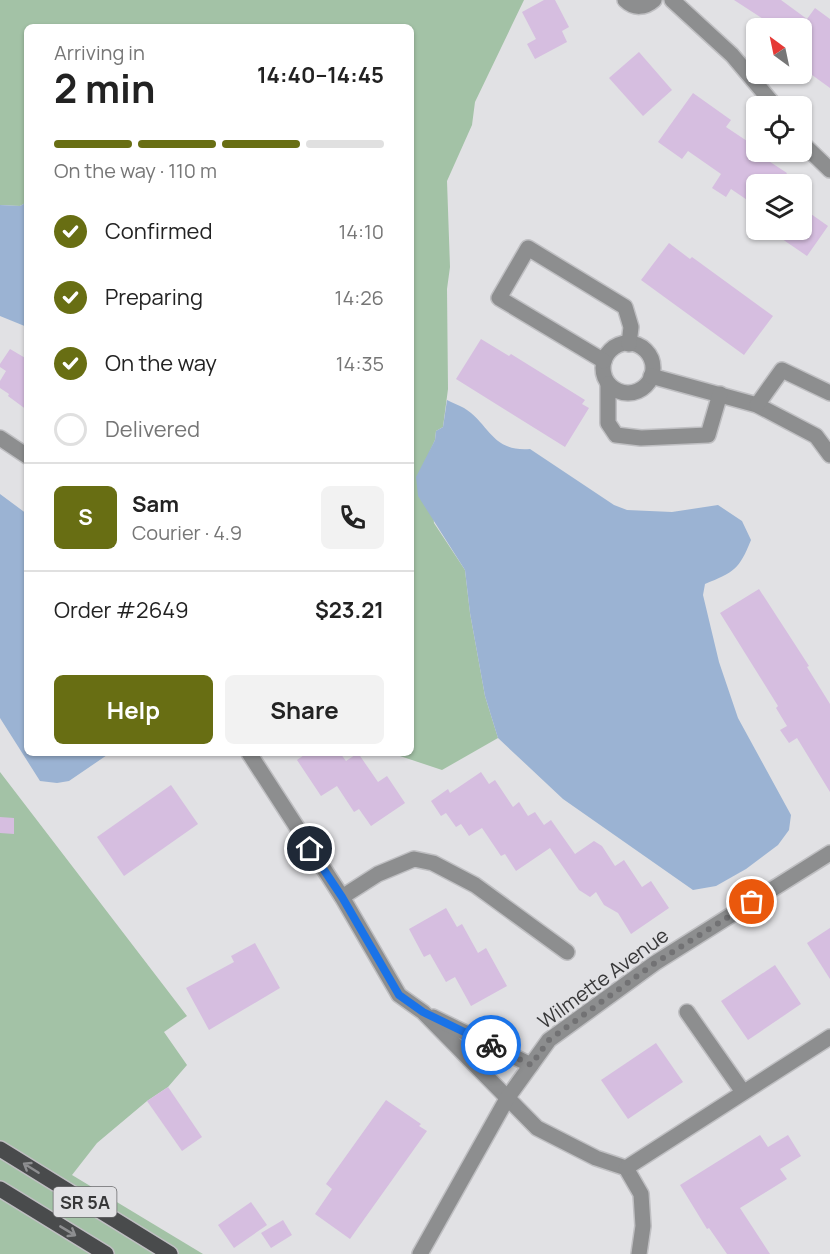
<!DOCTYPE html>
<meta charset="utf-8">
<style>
:root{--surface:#fff;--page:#f2f2f2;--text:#222;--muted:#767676;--line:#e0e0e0;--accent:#686e13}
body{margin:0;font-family:Manrope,sans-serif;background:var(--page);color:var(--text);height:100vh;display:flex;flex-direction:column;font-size:22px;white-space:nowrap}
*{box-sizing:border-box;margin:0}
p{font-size:20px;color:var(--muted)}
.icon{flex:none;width:33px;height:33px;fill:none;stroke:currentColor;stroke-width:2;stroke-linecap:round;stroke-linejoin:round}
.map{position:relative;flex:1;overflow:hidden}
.drawer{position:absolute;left:24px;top:24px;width:390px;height:732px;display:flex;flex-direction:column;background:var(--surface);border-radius:9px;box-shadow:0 2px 4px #0004}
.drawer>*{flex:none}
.needle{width:39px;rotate:327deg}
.fabs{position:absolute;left:746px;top:18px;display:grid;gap:12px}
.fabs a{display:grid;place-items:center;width:66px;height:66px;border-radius:9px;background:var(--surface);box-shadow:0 2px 4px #0004;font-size:30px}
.pin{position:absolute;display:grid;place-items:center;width:51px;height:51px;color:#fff;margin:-26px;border:3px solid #fff;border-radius:50%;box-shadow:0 2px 6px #0007}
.courier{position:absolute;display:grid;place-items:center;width:60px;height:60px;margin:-30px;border:4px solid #1a73e8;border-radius:50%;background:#fff;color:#222;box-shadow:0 2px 8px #0007}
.overview em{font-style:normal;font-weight:700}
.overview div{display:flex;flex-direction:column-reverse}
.overview{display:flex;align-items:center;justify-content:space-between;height:102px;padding:0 30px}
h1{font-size:39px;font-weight:700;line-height:45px}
.bar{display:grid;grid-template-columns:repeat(4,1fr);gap:9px 6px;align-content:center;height:72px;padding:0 30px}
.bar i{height:8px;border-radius:4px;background:var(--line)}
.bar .selected{background:var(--accent)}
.bar p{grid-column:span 4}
.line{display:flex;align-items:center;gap:15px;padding:0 30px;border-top:2px solid var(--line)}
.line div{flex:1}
.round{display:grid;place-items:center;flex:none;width:63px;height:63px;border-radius:9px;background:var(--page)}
ol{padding:0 30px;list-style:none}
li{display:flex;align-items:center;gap:18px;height:66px}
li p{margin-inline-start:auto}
li .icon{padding:6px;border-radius:50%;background:var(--accent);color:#fff;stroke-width:4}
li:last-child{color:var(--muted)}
li i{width:33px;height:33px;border:3px solid var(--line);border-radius:50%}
.primary-button{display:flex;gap:12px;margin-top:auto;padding:12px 30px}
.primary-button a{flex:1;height:69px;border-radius:9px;background:var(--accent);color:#fff;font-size:24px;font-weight:700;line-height:69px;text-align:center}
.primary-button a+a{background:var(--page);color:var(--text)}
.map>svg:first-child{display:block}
.green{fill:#a3c2a6}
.water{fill:#9bb3d3}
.building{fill:#d6bee0}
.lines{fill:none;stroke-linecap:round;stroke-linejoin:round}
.minor-casing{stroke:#bfbfc2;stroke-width:18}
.major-casing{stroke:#bfbfc2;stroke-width:18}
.minor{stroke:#8d8e8f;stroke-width:15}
.major{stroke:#494b4c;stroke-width:15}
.oneway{stroke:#8d8e90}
.done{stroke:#727274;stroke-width:6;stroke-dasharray:0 10.8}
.route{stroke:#1a73e8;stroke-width:8}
.labels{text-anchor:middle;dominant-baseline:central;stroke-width:5;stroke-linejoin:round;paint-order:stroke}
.shield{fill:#e1e1e4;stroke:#6a6a6c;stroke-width:1.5}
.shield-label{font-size:18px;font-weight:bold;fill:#373738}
.street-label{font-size:20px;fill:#373738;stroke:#e1e1e4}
</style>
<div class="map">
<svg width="830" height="1254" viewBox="0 0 830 1254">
<rect width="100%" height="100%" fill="#e1e1e4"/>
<g class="green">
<polygon points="0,0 524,0 475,102 472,125 447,181 450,267 447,289 448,389 443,427 436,431 435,440 429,453 434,523 465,570 470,613 485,696 498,738 442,770 391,753 411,753 411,27 27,27 27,202 20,206 0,205"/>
<polygon points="0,772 187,1016 164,1032 187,1065 168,1087 147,1101 97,1143 72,1175 203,1254 0,1254"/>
</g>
<g class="water">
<polygon points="27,202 27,327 0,316 0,205 20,206"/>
<path d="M 447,400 C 452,403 459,405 464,408 C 490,424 491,452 530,449 L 614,505 L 627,510 L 672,512 L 718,505 L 742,521 L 751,540 C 739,570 734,572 705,584 L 703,595 L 719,662 L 738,718 L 791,815 L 789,830 L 778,845 L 746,869 L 716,886 L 693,890 L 563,799 L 498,738 L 485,696 L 470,613 L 465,570 L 418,496 L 416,477 L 435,440 L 436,431 L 443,427 Z"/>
<polygon points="0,494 27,514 27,753 110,753 69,781 57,783 40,781 0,718"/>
</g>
<g class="building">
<polygon points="544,0 555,0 569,27 562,31 567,42 535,59 527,44 536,39 522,12"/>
<polygon points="734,0 781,0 807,19 815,8 830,19 830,88 801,67 801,28 777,28"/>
<polygon points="639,52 672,90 643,116 609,78"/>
<polygon points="693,93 731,120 726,127 756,147 756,152 763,152 767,154 764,158 787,173 779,184 756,184 756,206 731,189 726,197 712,188 721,174 688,151 682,159 658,142"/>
<polygon points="801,207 828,226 807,256 769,230 801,230"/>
<polygon points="669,243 690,259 692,257 773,316 744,355 641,280"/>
<polygon points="481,339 509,356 511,354 585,400 582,404 589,408 565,447 456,379"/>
<polygon points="10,349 27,359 27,410 8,396 9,394 0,388 0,381 6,371 0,367 0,364"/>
<polygon points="759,589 809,666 807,667 830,704 830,792 797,738 789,743 780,730 787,726 776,708 778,706 720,613"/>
<polygon points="307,753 340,753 346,761 358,753 378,782 387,776 405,803 371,826 359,809 354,812 337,786 321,796 297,760"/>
<polygon points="481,772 489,784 495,780 513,807 519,802 528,816 535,812 544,825 551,820 575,854 594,841 602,846 615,866 624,860 642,887 651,881 669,908 631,934 618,913 604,905 596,892 590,897 579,890 550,848 516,871 505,854 501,856 482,828 469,836 461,824 456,827 446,813 441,816 431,801 448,789 450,793"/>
<polygon points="171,785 198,824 124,876 97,837"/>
<polygon points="0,817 14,818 14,834 0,833"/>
<polygon points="446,908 457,927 462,924 478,953 486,948 507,986 471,1006 455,977 446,982 430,954 424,957 409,929"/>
<polygon points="830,928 830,979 807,943"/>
<polygon points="255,943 280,988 209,1030 186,988 234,962 231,956"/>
<polygon points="775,965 801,1004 748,1040 721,1001"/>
<polygon points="656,1043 683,1082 628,1119 601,1080"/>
<polygon points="168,1087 202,1137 182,1151 147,1101"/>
<polygon points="386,1100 421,1124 419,1126 427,1131 350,1239 315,1214 332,1189 326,1184"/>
<polygon points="760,1135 768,1147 788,1135 801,1156 780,1169 787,1179 740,1208 770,1254 727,1254 709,1228 707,1229 680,1185"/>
<polygon points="251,1202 267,1225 234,1248 218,1225"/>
<polygon points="283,1220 292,1235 271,1248 261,1233"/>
</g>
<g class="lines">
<defs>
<g id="minor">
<path d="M 625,0 C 634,9 645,8 654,0"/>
<polyline points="672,0 732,55 775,106"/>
<polyline points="801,142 830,170"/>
<circle cx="628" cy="368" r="25"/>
<polyline points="604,361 499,298 528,248 625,307 631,327 629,344"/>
<polyline points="651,376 757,405 816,436 830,455"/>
<polyline points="608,384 608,423 616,435 641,438 708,435 720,394"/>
<polyline points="757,405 782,370 830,393"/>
<polyline points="0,438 27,456"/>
<polyline points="249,753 342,897 399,995 423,1012 537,1128 596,1158 626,1168 641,1194 643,1226 639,1254"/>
<polyline points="342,897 378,874 414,859 433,863 475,885 567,952"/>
<polyline points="687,1012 743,1092"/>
<polyline points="433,1017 531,1065"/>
<polyline points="626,1168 830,1037"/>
<polyline points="420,1254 508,1097 549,1040 655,963 830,853"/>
</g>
<g id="major">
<polyline points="0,1149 170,1254"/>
<polyline points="0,1189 106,1254"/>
</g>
</defs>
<use href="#minor" class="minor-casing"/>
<use href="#major" class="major-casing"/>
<use href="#minor" class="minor"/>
<use href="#major" class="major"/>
</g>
<defs><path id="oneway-shaft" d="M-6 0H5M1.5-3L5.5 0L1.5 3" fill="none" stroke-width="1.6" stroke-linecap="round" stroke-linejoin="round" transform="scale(1.5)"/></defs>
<g class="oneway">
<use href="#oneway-shaft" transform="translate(31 1168) rotate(-148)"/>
<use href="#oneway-shaft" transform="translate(68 1231) rotate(31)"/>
</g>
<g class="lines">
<polyline class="done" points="491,1045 531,1065 549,1040 655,963 752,902"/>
<polyline class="route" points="310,849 342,897 399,995 423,1012 491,1045"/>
</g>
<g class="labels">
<rect class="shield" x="53.5" y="1187" width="63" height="30" rx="4.5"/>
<g class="shield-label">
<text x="85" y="1202">SR 5A</text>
</g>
<g class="street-label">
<text transform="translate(603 978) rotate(-36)">Wilmette Avenue</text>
</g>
</g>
</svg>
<div class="fabs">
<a><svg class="needle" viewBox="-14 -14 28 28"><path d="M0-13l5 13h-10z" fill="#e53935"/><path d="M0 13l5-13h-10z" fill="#767676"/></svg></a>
<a><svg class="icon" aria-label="locate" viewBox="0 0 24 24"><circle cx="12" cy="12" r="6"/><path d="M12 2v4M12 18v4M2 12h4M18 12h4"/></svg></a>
<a><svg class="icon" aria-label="layers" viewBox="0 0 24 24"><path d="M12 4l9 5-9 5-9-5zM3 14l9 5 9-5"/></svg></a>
</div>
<div class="pin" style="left:752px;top:902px;background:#ea580c"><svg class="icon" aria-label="bag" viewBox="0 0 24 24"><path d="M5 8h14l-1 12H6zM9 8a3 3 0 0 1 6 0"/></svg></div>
<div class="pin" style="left:310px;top:849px;background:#1f2937"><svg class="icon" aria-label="home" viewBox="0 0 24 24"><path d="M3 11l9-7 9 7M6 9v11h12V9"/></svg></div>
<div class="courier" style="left:491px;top:1045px"><svg class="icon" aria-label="bike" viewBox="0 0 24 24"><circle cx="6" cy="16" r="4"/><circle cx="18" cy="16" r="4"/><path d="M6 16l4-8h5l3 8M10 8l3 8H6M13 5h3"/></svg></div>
<section class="drawer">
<div class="overview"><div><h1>2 min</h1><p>Arriving in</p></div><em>14:40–14:45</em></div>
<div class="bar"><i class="selected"></i><i class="selected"></i><i class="selected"></i><i></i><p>On the way · 110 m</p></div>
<ol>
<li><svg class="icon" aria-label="check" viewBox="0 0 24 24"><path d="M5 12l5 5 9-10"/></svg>Confirmed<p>14:10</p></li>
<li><svg class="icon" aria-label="check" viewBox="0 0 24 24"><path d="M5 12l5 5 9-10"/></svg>Preparing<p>14:26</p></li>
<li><svg class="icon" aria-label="check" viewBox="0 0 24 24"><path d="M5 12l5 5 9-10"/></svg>On the way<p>14:35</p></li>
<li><i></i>Delivered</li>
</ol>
<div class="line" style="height:108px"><b class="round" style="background:var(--accent);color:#fff">S</b><div><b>Sam</b><p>Courier · 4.9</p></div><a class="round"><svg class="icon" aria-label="phone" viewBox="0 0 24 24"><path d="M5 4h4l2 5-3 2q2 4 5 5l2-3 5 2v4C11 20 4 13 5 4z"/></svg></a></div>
<div class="line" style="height:78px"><div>Order #2649</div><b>$23.21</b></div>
<div class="primary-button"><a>Help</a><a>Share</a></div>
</section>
</div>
